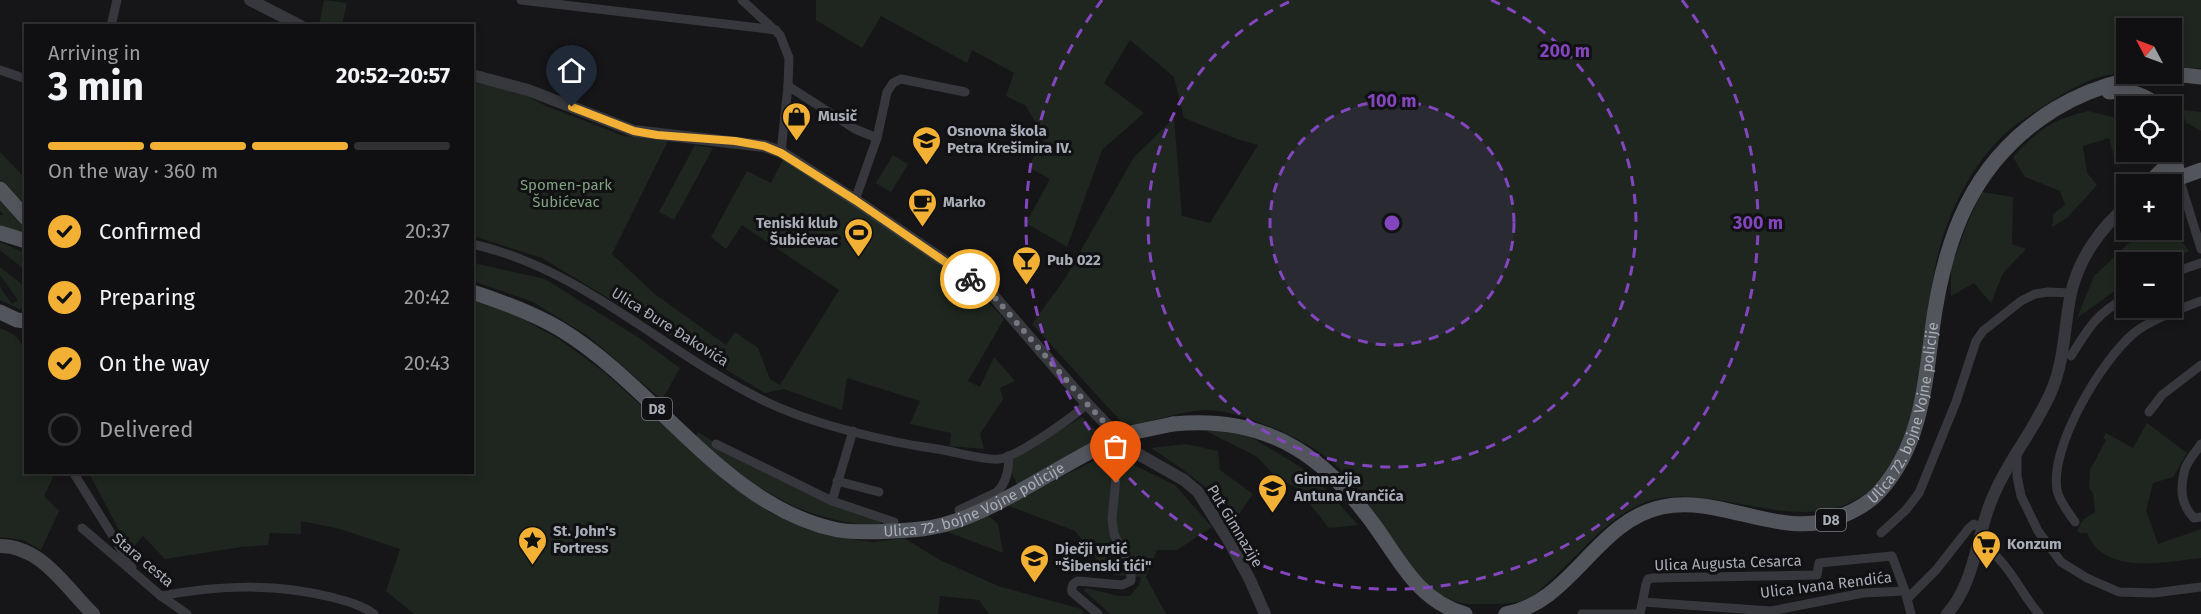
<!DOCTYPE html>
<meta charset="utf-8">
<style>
:root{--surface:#101012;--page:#1e1e20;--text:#f1f3f6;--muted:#9c9d9f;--line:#303032;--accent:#f2b134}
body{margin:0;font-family:"Fira Sans",sans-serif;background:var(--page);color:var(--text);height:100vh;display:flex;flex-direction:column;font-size:22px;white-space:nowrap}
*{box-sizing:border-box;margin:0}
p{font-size:20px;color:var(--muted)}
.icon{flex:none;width:33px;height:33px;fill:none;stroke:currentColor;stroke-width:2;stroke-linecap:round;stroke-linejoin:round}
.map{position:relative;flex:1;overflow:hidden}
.panel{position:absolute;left:24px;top:24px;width:450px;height:450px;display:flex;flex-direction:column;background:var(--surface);border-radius:0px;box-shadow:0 3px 9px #0003,0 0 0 2px var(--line)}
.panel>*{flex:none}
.needle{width:39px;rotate:311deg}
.tools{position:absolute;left:2116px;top:18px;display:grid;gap:12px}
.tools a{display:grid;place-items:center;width:66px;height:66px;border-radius:0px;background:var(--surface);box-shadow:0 3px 9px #0003,0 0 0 2px var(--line);font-size:30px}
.pin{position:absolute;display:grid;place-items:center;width:51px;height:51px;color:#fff;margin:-62px -26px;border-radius:50% 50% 50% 0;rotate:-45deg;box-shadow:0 0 6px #0007}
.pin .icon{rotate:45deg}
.courier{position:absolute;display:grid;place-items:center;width:60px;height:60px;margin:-30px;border:4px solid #f2b134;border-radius:50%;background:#fff;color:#222;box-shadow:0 2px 8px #0007}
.head em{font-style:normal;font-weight:700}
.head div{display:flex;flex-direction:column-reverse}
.head{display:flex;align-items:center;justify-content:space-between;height:102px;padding:0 24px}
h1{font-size:39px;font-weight:700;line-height:45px}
.bar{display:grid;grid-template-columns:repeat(4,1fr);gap:9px 6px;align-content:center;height:72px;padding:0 24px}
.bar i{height:8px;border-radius:4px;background:var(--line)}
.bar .active{background:var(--accent)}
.bar p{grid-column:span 4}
ol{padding:0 24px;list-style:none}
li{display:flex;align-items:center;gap:18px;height:66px}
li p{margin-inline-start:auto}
li .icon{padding:6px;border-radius:50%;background:var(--accent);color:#111;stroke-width:4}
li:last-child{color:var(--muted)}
li i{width:33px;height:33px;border:3px solid var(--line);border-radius:50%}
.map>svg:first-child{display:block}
.green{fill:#1e261f}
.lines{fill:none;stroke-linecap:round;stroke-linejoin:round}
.minor{stroke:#37383d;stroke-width:9}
.tertiary{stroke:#37383d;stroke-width:12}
.secondary{stroke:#45474d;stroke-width:14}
.primary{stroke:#53555c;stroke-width:15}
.primary-bridge{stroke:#53555c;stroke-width:15}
.done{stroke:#757880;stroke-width:6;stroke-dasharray:0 10.8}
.route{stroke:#f2b134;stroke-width:8}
.ring{fill:none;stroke:#8446be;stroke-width:3;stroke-dasharray:10 8}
.labels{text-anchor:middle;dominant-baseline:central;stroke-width:6;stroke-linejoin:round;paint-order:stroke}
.shield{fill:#111113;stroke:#7b7e86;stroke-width:1.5}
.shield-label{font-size:14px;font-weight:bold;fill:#a8adb8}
.poi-label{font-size:15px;font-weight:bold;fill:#a8adb8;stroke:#111113;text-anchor:start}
.park-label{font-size:15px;fill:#7fa381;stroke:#111113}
.street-label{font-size:15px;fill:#a8adb8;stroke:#111113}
.centre{fill:#8446be;stroke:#111113;stroke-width:3}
.ring-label{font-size:18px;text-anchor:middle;font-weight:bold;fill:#8446be;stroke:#111113;stroke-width:6;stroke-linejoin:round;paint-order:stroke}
</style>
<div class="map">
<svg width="2201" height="614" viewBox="0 0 2201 614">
<rect width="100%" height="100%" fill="#161618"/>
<g class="green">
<polygon points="324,0 347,3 342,25 319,25"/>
<path d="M 816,0 L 2201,0 L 2201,68 L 2172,68 L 2172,28 L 2127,28 L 2127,73 C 2118,74 2108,74 2099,77 C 2076,85 2052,100 2032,114 C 2024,119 2016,124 2009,130 C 1977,158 1953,202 1941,243 C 1918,319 1932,474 1842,506 C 1774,529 1696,475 1635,507 C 1603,523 1578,556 1551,580 C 1544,585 1537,594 1529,598 C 1517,604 1501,604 1488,604 C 1479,604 1469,605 1460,603 C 1425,592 1411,566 1391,537 C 1373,511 1355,481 1330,460 C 1304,438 1236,408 1202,410 C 1181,412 1148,422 1126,427 L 1032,324 L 1064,280 L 1134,157 L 1174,118 L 1182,216 L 1210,223 L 1258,145 L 1237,139 L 1184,118 L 1174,77 L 1130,40 L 1104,83 L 1144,113 L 1102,150 L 1067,247 L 1026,223 L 1050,179 L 1028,167 L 1045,138 L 1026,106 L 1006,96 L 1014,73 L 972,50 L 967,63 L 881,16 L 862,48 L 816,20 Z"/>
<polygon points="472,82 519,92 546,106 624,136 668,141 612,254 656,295 726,345 735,332 758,348 770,379 780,385 839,290 742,225 726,249 711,237 747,171 771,183 783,160 851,203 975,288 1004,319 968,381 980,387 994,357 1015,381 1000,388 1003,399 980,434 984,449 950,446 951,433 910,424 920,401 847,378 842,410 784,389 765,393 542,258 473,236"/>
<polygon points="2183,110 2201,112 2201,131 2185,122"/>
<path d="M 2088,111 L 2121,119 L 2127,131 L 2129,152 L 2117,167 L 2109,138 L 2083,146 L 2087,173 L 2097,185 L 2067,218 L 2052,227 L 2053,214 L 2065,205 L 2060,191 L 2025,177 L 2013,157 C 2038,130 2051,120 2088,111 Z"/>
<polygon points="695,145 713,148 674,220 659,212"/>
<polygon points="0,152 25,178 25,207 0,180"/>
<polygon points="893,155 908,164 891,192 876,183"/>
<polygon points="1982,192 2013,197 2012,244 2026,249 2003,273 1991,303 1974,283 1951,296 1951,268 1969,219"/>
<polygon points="0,197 25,225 21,233 0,226 0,215 4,215 0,211"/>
<polygon points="2158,230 2179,238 2189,251 2165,262 2127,262 2127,282 2077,318 2094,276 2130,242"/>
<polygon points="0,242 25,253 25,270 0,250"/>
<polygon points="473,263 545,279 639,338 680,368 662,400 588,336 533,302 473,281"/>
<polygon points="0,267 25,287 25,309 19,309 0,300 0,287 12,304 18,300 0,275"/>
<polygon points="473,301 510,312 559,339 604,372 728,484 771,513 802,527 837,537 873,542 904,538 940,560 998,586 1081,609 1084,614 989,614 979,600 940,596 938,614 414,614 386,591 400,549 340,529 301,521 301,534 270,533 268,545 241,547 165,559 143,536 130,551 89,473 472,472"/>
<path d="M 0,328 C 13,333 20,338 25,351 L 26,472 L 55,473 L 44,496 L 59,511 L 41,550 L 23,540 L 0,537 Z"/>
<polygon points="1082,417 1103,437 1017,484 1006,462"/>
<path d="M 2147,423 L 2187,453 L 2173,477 L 2153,483 L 2146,510 L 2158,544 L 2201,529 L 2201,558 C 2164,562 2104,576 2087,533 L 2079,533 L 2077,530 L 2084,519 L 2095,512 L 2093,493 L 2089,488 L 2090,470 L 2106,440 L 2103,438 L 2106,433 L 2133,448 Z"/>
<polygon points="1206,431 1241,431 1312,474 1358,525 1329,528 1298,489 1275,476 1256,456"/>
<path d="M 698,432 L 729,452 L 881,522 L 879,526 C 800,521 752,488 696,436 Z"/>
<path d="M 1186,444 L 1218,451 L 1220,470 L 1253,494 L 1237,517 C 1213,490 1181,468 1151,448 Z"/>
<polygon points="1109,453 1175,485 1212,527 1177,550 1157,550 1146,577 1166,614 1109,614 1106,610 1083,590 1087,588 1118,596 1130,596 1139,585 1141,577 1114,575 1098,561 1075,531 1006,505"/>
<polygon points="985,513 998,524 1003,553 942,530"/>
</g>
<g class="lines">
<g class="minor">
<polyline points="521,0 776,30"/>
<polyline points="742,0 780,35 789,58 788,86 781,152"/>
<polyline points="111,26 117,0"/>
<polyline points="0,70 26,79"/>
<polyline points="788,86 855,129 877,138"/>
<polyline points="2179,178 2201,249"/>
<polyline points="855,200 877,138 887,92 893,83 901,79 965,92"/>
<path d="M 472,244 C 585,269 669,357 771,404 C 817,425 887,442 937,449 C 952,451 987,461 999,459 C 1016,458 1074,416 1087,404"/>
<polyline points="2172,273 2201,263"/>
<path d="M 2071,356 C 2089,327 2096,314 2127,297"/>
<polyline points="2149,412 2162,395 2201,365"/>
<polyline points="716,444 832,501 894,522"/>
<path d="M 2201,444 C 2196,452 2188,460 2185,469 C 2180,488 2180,504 2194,518 L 2201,517"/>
<polyline points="2017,455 2017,476 2021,496 2038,531 2061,562 2087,578 2119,592 2154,593 2201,587"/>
<polyline points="73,472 132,567"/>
<polyline points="837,481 879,492"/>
<polyline points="832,501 853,431"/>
<path d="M 959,510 L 997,492 C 1006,483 1010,468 1008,456"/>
<path d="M 2075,522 C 2069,513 2059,501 2057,490 C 2050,446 2101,361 2134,333 C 2150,320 2182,308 2201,301"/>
<polyline points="82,528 161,596 187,614"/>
<polyline points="1881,533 1906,510 1919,493 1956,402 1976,341 1983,331 2021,301 2035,294 2048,292 2071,293"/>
<path d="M 1973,560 L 1979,556 L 1994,554 C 2013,571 2022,595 2039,614"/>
<path d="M 161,596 C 219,585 274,583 331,597 C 346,601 362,605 374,614"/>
<polyline points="1907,599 1936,570 1969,528 1974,524 1982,528 1994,554"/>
<polyline points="1643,602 1771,611 1863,593 1905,591"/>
<path d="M 1098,614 L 1072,592 C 1071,586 1073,583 1078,581 L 1122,585 L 1131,581 L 1131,570 L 1114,534 L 1112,519 L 1117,468 L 1131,450"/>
<polyline points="1582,614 1640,614"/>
<polyline points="1640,614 1646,584 1648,579 1653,578 1817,575 1819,563 1892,556 1905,591 1911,614"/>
</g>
<g class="tertiary">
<polyline points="250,0 301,26"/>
<polyline points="472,75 528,90 634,131 764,146 781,152 855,200 990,292 1087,404 1131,450 1184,480 1198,492 1229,541 1250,580 1265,614"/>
<polyline points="2162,184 2179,178"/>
<path d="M 1947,614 C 1974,584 1976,540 1990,504 C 2005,464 2034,431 2051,392 C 2065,360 2064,326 2071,293 C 2079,259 2100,228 2127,206"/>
</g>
<path class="secondary" d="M 0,546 C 42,546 66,588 93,614"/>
<g class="primary">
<path d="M 2109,92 C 2128,89 2144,94 2158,106"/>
<polyline points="2172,126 2175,161 2179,178 2201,170"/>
<polyline points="2148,184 2164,168 2171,152"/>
<polyline points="0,189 26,218"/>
<polyline points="0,233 26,241"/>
<path id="s1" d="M 472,292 C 503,302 533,313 560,329 C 655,386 726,508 838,530 C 855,533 875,532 893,531 C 908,530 923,530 938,526 C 987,515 1047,474 1093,450"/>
<polyline points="0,312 17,320 26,321"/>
<path d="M 1173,424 C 1272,414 1331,460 1384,539 C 1406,572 1425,603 1465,614"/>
<path id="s2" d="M 1506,614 C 1572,602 1596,521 1662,507 C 1723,494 1781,542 1842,516 C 1856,510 1869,503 1879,492 C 1920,447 1925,388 1932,331 C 1944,238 1972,160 2055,109 C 2098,83 2151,70 2201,77"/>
</g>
<polyline class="primary-bridge" points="1093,450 1135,432 1173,424"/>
</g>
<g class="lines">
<polyline class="done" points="970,279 990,292 1087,404 1131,450 1117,468 1116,483"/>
<polyline class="route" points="572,107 634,131 657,135 735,141 764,146 781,153 855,200 970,279"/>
</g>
<circle cx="1392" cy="223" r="122" fill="#8446be" fill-opacity=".12"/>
<g class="ring">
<circle cx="1392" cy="223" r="122"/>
<path d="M1491 0A244 244 0 1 1 1293 0"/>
<path d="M1682 0A366 366 0 1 1 1102 0"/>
</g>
<defs>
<symbol id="shop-pin" viewBox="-11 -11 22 30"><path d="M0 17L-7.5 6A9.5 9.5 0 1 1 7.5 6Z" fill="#f2b134" stroke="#111113"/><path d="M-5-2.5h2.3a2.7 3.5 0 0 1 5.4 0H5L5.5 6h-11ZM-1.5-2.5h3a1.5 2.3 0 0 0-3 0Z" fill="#111"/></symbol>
<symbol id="school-pin" viewBox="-11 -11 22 30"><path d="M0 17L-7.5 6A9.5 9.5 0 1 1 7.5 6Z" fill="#f2b134" stroke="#111113"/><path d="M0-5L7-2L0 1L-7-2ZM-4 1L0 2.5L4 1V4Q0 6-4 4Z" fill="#111"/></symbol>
<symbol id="cafe-pin" viewBox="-11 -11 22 30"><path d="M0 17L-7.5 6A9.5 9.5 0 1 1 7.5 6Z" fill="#f2b134" stroke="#111113"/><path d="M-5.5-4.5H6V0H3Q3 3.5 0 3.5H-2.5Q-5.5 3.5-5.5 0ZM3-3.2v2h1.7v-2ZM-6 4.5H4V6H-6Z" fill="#111"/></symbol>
<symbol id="stadium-pin" viewBox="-11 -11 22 30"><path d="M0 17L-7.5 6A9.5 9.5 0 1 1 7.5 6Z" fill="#f2b134" stroke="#111113"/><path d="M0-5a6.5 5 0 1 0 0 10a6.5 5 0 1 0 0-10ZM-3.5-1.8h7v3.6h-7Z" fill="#111"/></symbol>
<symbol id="bar-pin" viewBox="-11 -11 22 30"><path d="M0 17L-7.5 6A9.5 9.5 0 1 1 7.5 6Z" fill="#f2b134" stroke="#111113"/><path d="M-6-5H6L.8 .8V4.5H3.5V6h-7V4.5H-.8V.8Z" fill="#111"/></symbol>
<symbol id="sight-pin" viewBox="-11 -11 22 30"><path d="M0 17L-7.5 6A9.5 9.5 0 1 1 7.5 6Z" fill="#f2b134" stroke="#111113"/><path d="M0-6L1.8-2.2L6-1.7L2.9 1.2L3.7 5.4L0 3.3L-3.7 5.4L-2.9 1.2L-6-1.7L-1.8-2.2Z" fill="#111"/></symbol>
<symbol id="supermarket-pin" viewBox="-11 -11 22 30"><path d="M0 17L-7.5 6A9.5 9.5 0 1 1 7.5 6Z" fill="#f2b134" stroke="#111113"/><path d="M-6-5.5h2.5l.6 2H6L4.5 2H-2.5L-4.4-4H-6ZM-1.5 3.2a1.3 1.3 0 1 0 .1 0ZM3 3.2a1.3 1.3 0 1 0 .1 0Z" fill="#111"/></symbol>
</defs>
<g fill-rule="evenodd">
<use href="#shop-pin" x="780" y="100" width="33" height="45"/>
<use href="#school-pin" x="910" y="124" width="33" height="45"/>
<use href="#cafe-pin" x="906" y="186" width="33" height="45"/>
<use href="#stadium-pin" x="842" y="216" width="33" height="45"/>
<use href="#bar-pin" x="1010" y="244" width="33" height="45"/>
<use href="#school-pin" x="1256" y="472" width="33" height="45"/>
<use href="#sight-pin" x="516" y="524" width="33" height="45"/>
<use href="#supermarket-pin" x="1970" y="528" width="33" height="45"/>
<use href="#school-pin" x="1018" y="542" width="33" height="45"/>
</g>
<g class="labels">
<g class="shield">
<rect x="642" y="398" width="30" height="22" rx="4.5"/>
<rect x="1816" y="509" width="30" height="22" rx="4.5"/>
</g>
<g class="shield-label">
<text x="657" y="409">D8</text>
<text x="1831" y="520">D8</text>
</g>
<g class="poi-label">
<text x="818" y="116">Musič</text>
<text x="947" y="131">Osnovna škola<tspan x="947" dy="17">Petra Krešimira IV.</tspan></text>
<text x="943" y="202">Marko</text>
<text x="838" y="223" text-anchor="end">Teniski klub<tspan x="838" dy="17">Šubićevac</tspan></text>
<text x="1047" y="260">Pub 022</text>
<text x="1294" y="479">Gimnazija<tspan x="1294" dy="17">Antuna Vrančića</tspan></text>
<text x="553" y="531">St. John's<tspan x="553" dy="17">Fortress</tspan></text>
<text x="2007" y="544">Konzum</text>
<text x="1055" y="549">Dječji vrtić<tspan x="1055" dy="17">"Šibenski tići"</tspan></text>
</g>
<g class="park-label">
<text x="566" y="185">Spomen-park<tspan x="566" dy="17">Šubićevac</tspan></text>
</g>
<g class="street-label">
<text transform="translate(670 327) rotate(32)">Ulica Đure Đakovića</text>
<text stroke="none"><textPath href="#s2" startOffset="504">Ulica 72. bojne Vojne policije</textPath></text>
<text stroke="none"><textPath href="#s1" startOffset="585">Ulica 72. bojne Vojne policije</textPath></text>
<text transform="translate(1235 526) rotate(59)">Put Gimnazije</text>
<text transform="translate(143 560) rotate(40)">Stara cesta</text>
<text transform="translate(1728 563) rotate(-2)">Ulica Augusta Cesarca</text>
<text transform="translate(1826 585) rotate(-7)">Ulica Ivana Rendića</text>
</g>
</g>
<circle cx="1392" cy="223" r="9" class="centre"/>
<g class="ring-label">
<text x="1565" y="57">200 m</text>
<text x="1392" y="107">100 m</text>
<text x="1758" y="229">300 m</text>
</g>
</svg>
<div class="tools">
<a><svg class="needle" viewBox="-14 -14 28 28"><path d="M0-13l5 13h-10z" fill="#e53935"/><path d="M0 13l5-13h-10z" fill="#9c9d9f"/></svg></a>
<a><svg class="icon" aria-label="locate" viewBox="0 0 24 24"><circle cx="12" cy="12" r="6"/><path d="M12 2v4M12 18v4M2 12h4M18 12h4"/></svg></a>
<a>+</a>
<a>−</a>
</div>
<div class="pin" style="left:1116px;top:483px;background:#ea580c"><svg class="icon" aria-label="bag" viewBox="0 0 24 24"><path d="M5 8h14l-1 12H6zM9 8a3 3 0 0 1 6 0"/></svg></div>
<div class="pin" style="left:572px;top:107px;background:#1f2937"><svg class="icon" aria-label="home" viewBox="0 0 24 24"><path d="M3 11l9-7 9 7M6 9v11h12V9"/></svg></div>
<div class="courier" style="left:970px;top:279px"><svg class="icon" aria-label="bike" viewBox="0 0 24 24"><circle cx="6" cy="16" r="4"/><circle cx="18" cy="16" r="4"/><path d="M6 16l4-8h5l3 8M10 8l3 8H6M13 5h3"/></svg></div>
<section class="panel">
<div class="head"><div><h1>3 min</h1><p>Arriving in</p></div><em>20:52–20:57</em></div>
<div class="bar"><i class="active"></i><i class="active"></i><i class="active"></i><i></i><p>On the way · 360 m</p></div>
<ol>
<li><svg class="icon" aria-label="check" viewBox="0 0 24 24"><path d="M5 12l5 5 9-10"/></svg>Confirmed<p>20:37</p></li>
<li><svg class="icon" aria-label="check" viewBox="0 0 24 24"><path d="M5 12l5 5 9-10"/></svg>Preparing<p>20:42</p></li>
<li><svg class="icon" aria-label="check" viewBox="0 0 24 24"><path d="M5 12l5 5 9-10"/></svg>On the way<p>20:43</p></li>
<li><i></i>Delivered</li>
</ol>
</section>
</div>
